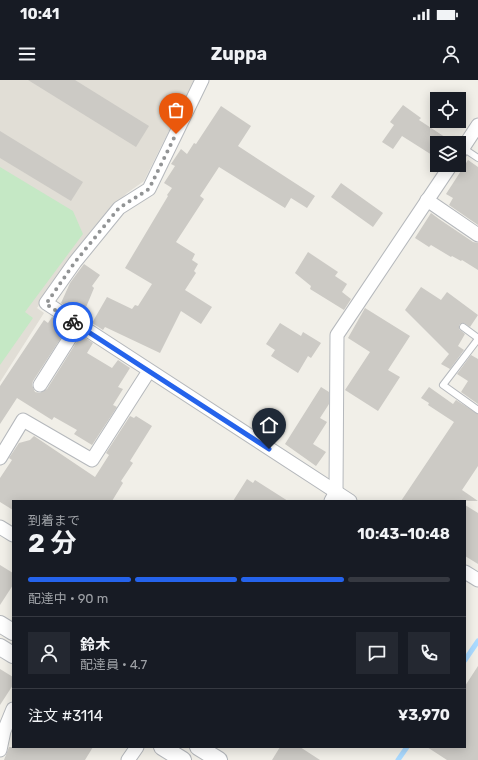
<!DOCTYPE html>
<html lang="ja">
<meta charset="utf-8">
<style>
:root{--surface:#171b24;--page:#242831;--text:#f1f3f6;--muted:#9ea1a6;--line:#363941;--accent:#2563eb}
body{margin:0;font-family:Rubik,"Noto Sans JP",sans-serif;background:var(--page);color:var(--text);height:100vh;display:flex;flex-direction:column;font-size:15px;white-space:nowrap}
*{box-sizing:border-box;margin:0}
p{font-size:13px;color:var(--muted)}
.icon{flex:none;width:22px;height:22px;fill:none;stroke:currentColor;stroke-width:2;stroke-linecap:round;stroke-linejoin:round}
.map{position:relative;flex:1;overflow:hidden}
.sheet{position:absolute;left:12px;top:420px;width:454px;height:248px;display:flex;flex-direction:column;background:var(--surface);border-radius:0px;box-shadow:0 2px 10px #0003}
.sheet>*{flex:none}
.buttons{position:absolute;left:430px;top:12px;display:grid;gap:8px}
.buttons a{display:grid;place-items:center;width:36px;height:36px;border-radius:0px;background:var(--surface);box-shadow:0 2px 10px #0003;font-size:20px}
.pin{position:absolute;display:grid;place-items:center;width:34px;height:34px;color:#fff;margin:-41px -17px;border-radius:50% 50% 50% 0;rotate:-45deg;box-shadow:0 0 4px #0007}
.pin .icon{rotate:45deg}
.courier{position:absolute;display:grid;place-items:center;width:40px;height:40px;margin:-20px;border:3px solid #2563eb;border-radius:50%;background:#fff;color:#222;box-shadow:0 1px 5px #0007}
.overview em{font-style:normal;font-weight:700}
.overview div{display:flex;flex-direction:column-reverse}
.overview{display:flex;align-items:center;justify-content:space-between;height:68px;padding:0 16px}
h1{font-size:26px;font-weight:700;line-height:30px}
.bar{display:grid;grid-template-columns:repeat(4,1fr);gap:6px 4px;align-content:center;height:48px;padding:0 16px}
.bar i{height:5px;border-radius:3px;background:var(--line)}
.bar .selected{background:var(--accent)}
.bar p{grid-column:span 4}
.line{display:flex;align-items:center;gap:10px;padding:0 16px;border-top:1px solid var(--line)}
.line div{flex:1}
.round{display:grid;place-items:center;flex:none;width:42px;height:42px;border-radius:0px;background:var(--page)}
.status{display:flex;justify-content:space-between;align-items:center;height:28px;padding:0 20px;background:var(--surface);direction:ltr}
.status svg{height:11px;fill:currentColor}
header{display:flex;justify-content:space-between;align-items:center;height:52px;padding:0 16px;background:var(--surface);font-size:18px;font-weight:700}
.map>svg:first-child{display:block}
.education{fill:#e1ded6}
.green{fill:#c5e8c5}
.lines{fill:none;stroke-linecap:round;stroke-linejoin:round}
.stream{stroke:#aadaff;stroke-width:5}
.building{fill:#cccac5}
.service-casing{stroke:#b5b8bc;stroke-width:8}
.minor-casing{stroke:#b5b8bc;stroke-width:15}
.tertiary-casing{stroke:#b5b8bc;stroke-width:18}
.service{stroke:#fff;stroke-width:6}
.minor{stroke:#fff;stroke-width:13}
.tertiary{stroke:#fff;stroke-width:16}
.done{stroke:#929495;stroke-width:4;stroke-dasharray:0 7.2}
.route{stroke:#2563eb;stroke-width:5}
</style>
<div class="status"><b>10:41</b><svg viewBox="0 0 49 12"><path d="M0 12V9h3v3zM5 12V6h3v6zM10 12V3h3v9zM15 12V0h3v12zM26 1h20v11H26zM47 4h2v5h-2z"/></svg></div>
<header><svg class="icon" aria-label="menu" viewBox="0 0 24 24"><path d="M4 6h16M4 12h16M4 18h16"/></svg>Zuppa<svg class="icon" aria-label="person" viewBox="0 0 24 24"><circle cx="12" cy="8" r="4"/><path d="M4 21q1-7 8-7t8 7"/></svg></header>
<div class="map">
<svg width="478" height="680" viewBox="0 0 478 680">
<rect width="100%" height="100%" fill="#f1efe8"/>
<polygon class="education" points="0,0 194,0 144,101 127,113 94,147 37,228 44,233 0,302"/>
<polygon class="green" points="0,87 73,131 83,154 25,232 33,238 0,285"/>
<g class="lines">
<g class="stream">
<polyline points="465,580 478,561"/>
<polyline points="398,680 407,667"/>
</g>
</g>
<g class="building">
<polygon points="28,0 75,0 149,46 136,67"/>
<polygon points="403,25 421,38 419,40 454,63 437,63 437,67 432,75 402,56 393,69 382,62 394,45 390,42"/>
<polygon points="221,26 251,46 238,66 315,116 307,128 291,118 285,128 219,87 200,116 204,119 176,162 195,174 192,180 198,184 194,191 196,193 185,210 212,227 201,244 181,231 160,273 105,247 103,250 92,243 107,217 132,229 135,225 138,226 152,204 125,188 168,116 167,115 172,108 164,103 175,86 171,84 181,69 187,74 194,63 196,64"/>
<polygon points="0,51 83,102 71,121 0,78"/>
<polygon points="468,80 478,87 478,145 449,125 453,118 446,114"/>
<polygon points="341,103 383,133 373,147 331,117"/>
<polygon points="431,133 439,139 473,162 478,163 478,190 462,180 461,181 452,176 451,177 431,165 429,167 415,158"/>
<polygon points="308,172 338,192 335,196 347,204 342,212 351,219 344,230 310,209 311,206 295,193"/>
<polygon points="84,184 100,195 92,206 94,208 82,237 61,223 70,203"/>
<polygon points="421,207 441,220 447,212 478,235 470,247 464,243 459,245 459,249 465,254 458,266 464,270 450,289 441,284 449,274 405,230"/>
<polygon points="365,228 410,256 388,290 400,297 378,331 345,310 370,272 348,258"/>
<polygon points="52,237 68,247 33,301 32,305 35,312 40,313 47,309 81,255 93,263 87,273 112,288 118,280 130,288 118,307 123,309 113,325 117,327 92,365 74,354 77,350 54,337 52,340 17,318 0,344 0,306 44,240 48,243"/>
<polygon points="280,243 301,256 303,252 321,263 311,278 308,276 298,293 271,276 275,270 266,264"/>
<polygon points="471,275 478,279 478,324 461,312 468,301 457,294"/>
<polygon points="321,307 329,312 329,324 320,338 327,342 313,364 326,372 316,386 285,364"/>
<polygon points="429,307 453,324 456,320 478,334 478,386 462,410 478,421 401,421 454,342 428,325 429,323 421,318"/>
<polygon points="130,336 134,338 136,336 152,346 130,381 133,383 121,401 123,403 112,421 13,421 13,430 0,422 0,398 12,380 9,378 19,363 30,360 34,356 95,397 109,375 106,373"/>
<polygon points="247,399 253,403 255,400 288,421 233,421"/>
<polygon points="465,425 478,433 478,484 465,476"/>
<polygon points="0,485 13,493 13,505 0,525"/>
<polygon points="478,586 478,680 447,680 427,667 465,667 465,606"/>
<polygon points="0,589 13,597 13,605 0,625"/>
<polygon points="9,667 93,667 85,680 4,680"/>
<polygon points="280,667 300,667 320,680 272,680"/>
</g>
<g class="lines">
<defs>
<g id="service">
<polyline points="463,68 478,78"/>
<polyline points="463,247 478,258"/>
<polyline points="478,259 443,305 478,330"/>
</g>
<g id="minor">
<polyline points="202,0 149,109 119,128 75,182 46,223 350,421"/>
<polyline points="459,74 478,45"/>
<polyline points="427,120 478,155"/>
<polyline points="40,305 78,245"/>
<polyline points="0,378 23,340 92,380 149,291"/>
<polyline points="331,421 336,412 337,255 451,85"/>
<polyline points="0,447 13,455"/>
<polyline points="465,492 478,500"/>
<polyline points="0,670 4,651 13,629"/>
<polyline points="128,680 137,667"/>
</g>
<g id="tertiary">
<polyline points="0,544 13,552"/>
<polyline points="0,567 13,575"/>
<polyline points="162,667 183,680"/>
<polyline points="198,667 219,680"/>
</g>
</defs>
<use href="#service" class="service-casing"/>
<use href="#minor" class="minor-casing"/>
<use href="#tertiary" class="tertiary-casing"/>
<use href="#service" class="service"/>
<use href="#minor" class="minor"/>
<use href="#tertiary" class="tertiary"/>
</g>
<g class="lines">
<polyline class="done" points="73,242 46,224 75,182 119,128 149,109 176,54"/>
<polyline class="route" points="73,242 269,369"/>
</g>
</svg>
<div class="buttons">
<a><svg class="icon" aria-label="locate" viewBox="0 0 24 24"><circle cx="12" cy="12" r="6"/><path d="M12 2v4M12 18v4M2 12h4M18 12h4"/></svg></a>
<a><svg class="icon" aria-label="layers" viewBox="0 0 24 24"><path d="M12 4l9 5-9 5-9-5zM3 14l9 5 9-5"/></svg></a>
</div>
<div class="pin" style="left:176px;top:54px;background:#ea580c"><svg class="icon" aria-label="bag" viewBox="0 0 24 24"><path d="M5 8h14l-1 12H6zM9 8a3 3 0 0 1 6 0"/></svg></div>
<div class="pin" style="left:269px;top:369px;background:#1f2937"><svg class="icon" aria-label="home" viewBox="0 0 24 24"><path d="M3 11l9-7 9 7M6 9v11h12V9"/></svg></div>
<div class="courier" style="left:73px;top:242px"><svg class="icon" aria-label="bike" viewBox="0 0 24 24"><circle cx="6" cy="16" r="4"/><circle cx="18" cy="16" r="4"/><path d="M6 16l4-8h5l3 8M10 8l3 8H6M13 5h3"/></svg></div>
<section class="sheet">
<div class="overview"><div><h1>2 分</h1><p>到着まで</p></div><em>10:43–10:48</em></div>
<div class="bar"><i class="selected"></i><i class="selected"></i><i class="selected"></i><i></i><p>配達中 · 90 m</p></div>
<div class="line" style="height:72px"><a class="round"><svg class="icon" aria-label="person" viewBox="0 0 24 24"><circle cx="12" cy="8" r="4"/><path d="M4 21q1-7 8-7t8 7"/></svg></a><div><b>鈴木</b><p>配達員 · 4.7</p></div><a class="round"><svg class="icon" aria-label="chat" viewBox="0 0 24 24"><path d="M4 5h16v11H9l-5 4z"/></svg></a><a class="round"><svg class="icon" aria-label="phone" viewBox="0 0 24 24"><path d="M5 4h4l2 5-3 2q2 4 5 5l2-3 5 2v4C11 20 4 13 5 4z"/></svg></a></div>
<div class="line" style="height:52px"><div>注文 #3114</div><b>¥3,970</b></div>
</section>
</div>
